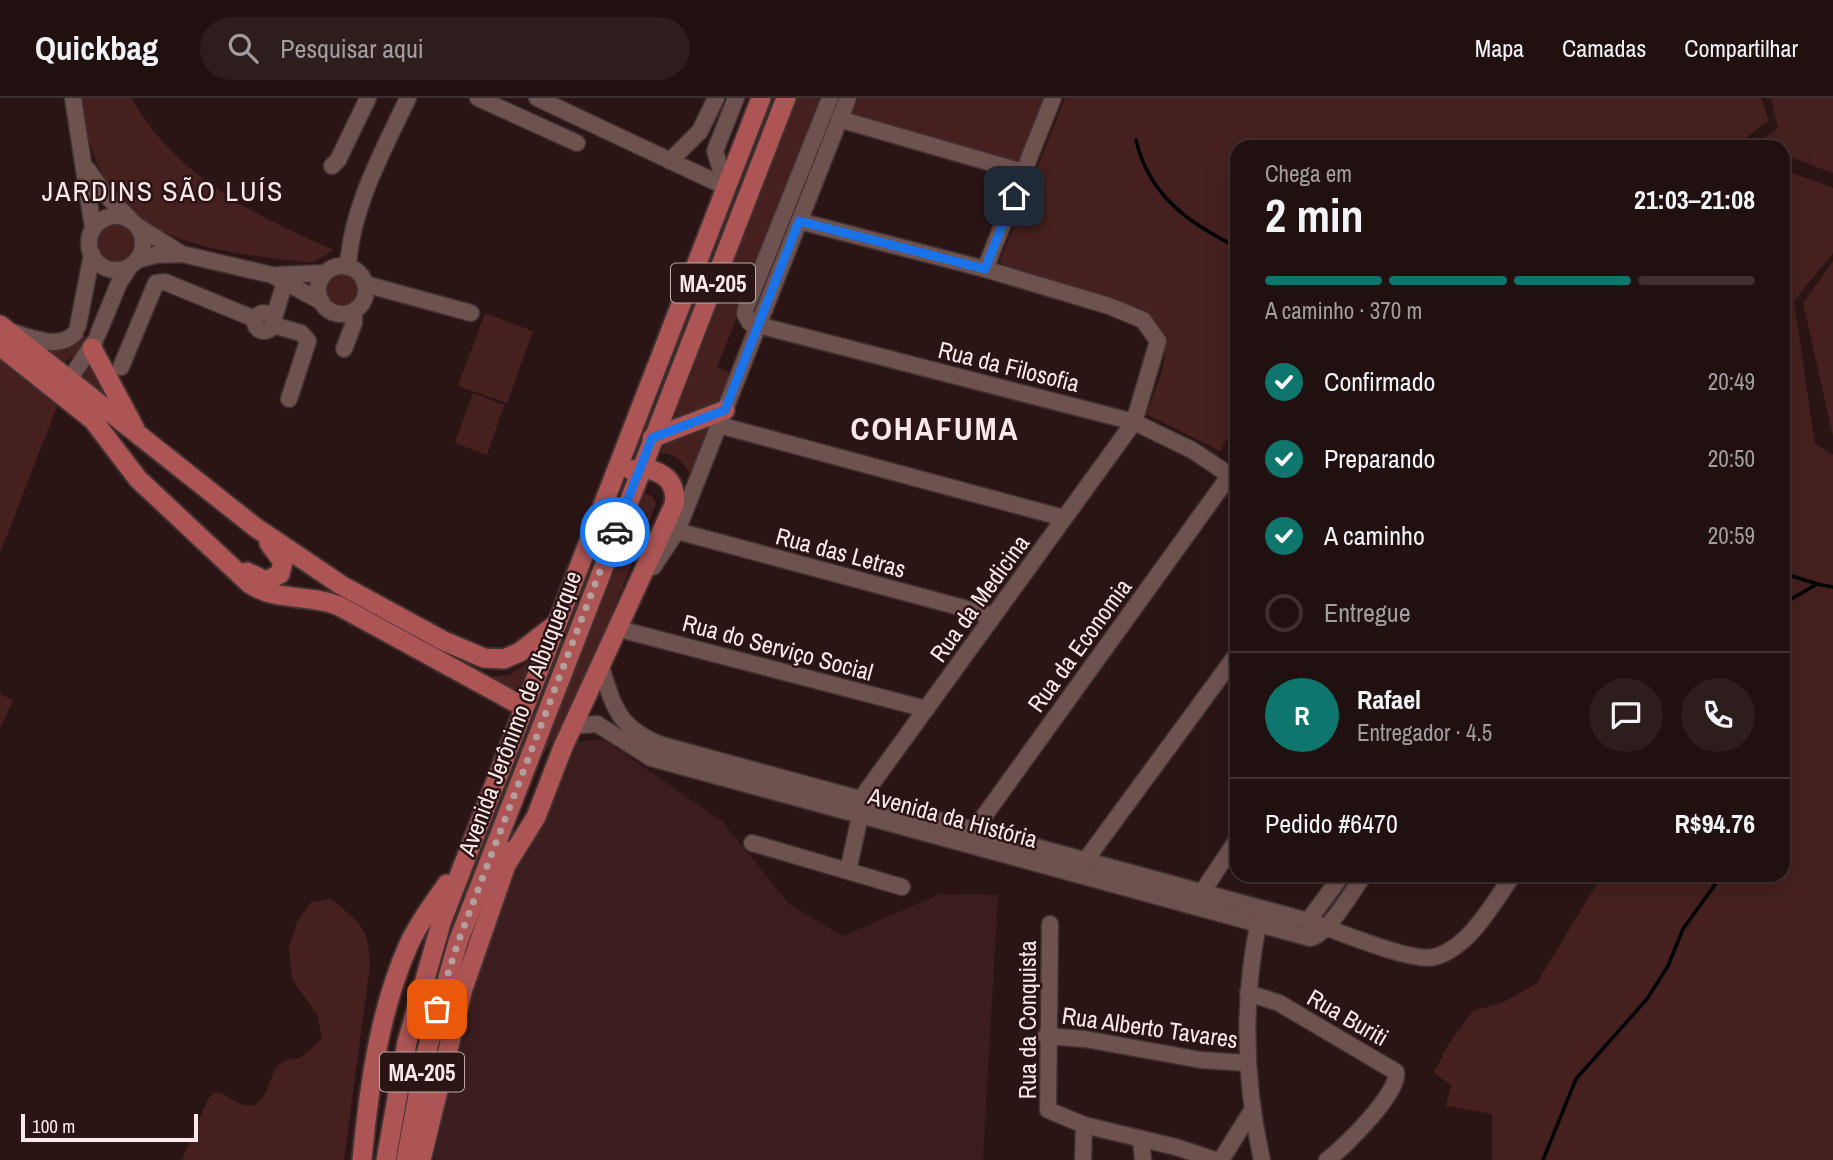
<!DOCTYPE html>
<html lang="pt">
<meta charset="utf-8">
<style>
:root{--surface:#20100f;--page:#2d1e1d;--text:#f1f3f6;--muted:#a29d9e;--line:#3d302f;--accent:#0f766e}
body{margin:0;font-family:"Archivo Narrow",sans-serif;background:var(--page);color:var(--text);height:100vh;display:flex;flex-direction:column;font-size:26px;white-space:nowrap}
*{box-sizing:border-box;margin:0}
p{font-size:23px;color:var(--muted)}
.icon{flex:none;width:38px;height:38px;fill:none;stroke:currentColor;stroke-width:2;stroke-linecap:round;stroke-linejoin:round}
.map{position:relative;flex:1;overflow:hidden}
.side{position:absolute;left:1230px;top:42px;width:560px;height:742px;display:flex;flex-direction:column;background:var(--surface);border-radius:21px;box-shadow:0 7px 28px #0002,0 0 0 2px var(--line)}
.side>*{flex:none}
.scale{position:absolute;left:21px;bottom:18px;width:177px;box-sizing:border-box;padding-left:7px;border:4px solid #fae9e8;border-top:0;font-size:19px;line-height:24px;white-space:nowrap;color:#fae9e8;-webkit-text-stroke:5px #2b1514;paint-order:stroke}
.pin{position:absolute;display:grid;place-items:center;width:60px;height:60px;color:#fff;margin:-30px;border-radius:14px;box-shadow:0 4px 10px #0006}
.courier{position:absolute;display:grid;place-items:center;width:70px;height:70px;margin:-35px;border:5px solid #1a73e8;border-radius:50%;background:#fff;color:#222;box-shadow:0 2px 9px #0007}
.overview em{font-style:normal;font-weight:800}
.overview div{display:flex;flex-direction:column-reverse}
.overview{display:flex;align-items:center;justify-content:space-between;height:119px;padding:0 35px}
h1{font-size:46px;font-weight:800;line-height:52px}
.bar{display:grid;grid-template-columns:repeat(4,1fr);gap:10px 7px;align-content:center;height:84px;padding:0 35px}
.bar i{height:9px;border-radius:5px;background:var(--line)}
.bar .on{background:var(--accent)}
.bar p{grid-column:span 4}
.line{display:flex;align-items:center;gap:18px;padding:0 35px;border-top:2px solid var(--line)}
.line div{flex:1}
.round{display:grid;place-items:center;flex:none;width:74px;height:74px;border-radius:37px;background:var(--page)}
ol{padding:0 35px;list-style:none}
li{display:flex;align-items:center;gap:21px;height:77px}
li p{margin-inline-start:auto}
li .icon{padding:7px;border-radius:50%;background:var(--accent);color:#fff;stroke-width:4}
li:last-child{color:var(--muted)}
li i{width:38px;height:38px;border:4px solid var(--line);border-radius:50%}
header{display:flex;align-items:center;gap:42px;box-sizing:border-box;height:98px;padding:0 35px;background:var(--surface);border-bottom:2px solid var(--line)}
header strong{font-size:33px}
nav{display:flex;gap:38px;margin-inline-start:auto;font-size:24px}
.search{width:490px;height:63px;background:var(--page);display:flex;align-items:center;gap:18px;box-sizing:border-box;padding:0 24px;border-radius:38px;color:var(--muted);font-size:26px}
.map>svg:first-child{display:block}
.built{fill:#3a1d1c}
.green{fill:#45201f}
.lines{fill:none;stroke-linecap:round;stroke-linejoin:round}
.stream{stroke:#000607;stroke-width:3.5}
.minor-casing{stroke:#403030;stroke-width:19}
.major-casing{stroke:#403030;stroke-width:23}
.minor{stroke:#6e5250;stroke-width:16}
.major{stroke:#ac5554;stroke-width:19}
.done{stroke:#b29f9e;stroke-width:7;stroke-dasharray:0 12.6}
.route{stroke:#1a73e8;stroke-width:9}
.labels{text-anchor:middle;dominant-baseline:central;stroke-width:5;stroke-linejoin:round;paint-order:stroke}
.shield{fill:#2b1514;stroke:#bca9a8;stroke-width:2}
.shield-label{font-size:23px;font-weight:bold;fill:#fae9e8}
.street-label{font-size:24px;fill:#fae9e8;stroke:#2b1514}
.quarter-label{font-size:28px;letter-spacing:2px;fill:#fae9e8;stroke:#2b1514}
.district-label{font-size:32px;font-weight:bold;letter-spacing:2px;fill:#fae9e8;stroke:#2b1514}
</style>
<header>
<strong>Quickbag</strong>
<div class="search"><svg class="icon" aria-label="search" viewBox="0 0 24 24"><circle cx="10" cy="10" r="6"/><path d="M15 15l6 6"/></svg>Pesquisar aqui</div>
<nav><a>Mapa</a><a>Camadas</a><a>Compartilhar</a></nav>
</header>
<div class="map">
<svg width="1833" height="1062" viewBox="0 0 1833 1062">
<rect width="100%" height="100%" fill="#2b1514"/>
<polygon class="built" points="603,641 722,723 789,806 843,838 940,796 998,797 983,1062 434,1062 459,928 515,765 546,721 578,643"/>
<g class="green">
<path d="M 81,0 L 131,0 C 177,79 253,117 334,152 L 314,164 L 305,164 C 189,151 96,139 81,0 Z"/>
<polygon points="797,0 824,0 717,269 734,276 721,307 675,318"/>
<polygon points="851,0 1055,0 1026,73 843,18"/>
<path d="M 1065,0 L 1761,0 L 1769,23 L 1733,49 L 1237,49 L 1237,323 L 1220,353 L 1146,316 C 1158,281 1180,250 1149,219 L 999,165 Z"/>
<polygon points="1771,0 1833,0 1833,75 1790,59 1783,69 1783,49 1752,49 1778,30"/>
<polygon points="1787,73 1833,90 1833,155 1794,203 1815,346 1833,357 1833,1062 1492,1062 1492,1016 1446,1008 1451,987 1434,975 1448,947 1473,913 1504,904 1537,885 1602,777 1783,777 1783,79"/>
<circle cx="115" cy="144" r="19"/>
<polygon points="1833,163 1833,338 1803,205"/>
<circle cx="341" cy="193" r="17"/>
<polygon points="485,215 533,233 507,305 458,288"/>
<path d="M 80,237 L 91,240 L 86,250 L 61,266 L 33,245 C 48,249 60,254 75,248 Z"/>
<polygon points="0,258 58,306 0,455"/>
<polygon points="90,264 125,318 82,282"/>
<polygon points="473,295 504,307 487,357 455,345"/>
<path d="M 712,328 L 692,382 C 686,367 678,356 661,355 L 663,348 Z"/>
<polygon points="645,395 652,398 656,406 574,610 542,658"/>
<polygon points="531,562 521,597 491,581 492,578 509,577"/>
<polygon points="0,596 13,602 0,631"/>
<path d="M 331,801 C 360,825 369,829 370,867 L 344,1062 L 182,1062 L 208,1001 L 215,994 C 227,996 235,1005 245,1007 C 270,1012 266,976 281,965 C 287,960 294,962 301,959 C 308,955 315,946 322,941 L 318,918 L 292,881 L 289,850 L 297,824 L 311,804 Z"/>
</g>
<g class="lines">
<g class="stream">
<path d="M 1136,42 C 1149,98 1190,126 1237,149"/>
<polyline points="1783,475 1817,486"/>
<polyline points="1783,506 1817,486 1833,489"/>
<polyline points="1543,1062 1576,981 1647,901 1668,868 1683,831 1722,777"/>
</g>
<defs>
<g id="minor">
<polyline points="73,0 93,130"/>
<polyline points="478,0 577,45"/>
<polyline points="537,0 726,89"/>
<polyline points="830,0 746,210 745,216 750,225 1134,324 1192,352 1237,382"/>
<polyline points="839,21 1023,74"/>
<polyline points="670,63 700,33 716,0"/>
<polyline points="332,68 338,62 368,0"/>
<polyline points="88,72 104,95 130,121"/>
<polyline points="726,89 715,53 736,0"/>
<circle cx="116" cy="145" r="27"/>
<polyline points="799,123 985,171 1109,208 1143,222 1158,243 1134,324 860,702"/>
<polyline points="182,156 272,177 322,204"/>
<polyline points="137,162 155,157 182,156 139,129"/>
<circle cx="342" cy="192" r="24"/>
<path d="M 348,169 C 351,110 383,53 408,0"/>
<polyline points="985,171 1053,0"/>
<polyline points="278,177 325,175"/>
<polyline points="365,186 471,215"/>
<circle cx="264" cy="224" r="9"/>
<polyline points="273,224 285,183"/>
<polyline points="273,227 301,235 308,243 289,301"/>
<polyline points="78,228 92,156"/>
<path d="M 12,234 C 31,239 59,253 75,235"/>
<polyline points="98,236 119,185 130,168"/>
<polyline points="344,251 354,225 354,213"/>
<polyline points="121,269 156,185 165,184 255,221"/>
<polyline points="69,282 95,243"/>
<polyline points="719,327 1064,420"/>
<polyline points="677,433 993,518"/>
<polyline points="653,469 677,433 848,0"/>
<polyline points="619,531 926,611"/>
<path d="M 601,569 C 614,610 619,631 662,647 L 1308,823 C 1333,831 1412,865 1434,859 C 1469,850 1494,804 1513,777"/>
<path d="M 572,628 L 597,626 L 651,660 L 1310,840 C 1327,838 1353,792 1364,777"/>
<polyline points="971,741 974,732 1230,377"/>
<polyline points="752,745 902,789"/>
<polyline points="1085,763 1237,556"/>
<polyline points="848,773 860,718"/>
<polyline points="1196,803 1237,742"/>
<polyline points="1308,823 1342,777"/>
<polyline points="1050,826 1048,1012 1084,1027 1176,1049 1215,1062"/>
<path d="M 1258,827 C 1242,907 1244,983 1262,1062"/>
<path d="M 1248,895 L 1279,905 L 1396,974 C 1401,993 1344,1050 1327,1062"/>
<polyline points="1046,938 1085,941 1201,962 1247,965"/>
<polyline points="1141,1041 1143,1062"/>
<polyline points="1083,1062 1084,1027"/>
<polyline points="1221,1062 1251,1014"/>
</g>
<g id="major">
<polyline points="0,227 255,429 341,487 444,543 484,560 504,561 520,554 556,526"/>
<path d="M 0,248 L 93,322 L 138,381 L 250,486 C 277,504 311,496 339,508 L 524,609"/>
<polyline points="92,250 135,331"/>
<polyline points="652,340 725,312"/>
<polyline points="247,474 266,483 280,476 283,464 269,445"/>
<path d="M 508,764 L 536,719 L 563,649 L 674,407 C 679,379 655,368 631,372"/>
<path d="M 362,1062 C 369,989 379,913 409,846 C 419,824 434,805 447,786"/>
<polyline points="386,1062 407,944 442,822 761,0"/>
<polyline points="406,1062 425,959 458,844 786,0"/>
<polyline points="421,1062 463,891 511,753"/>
</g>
</defs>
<use href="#minor" class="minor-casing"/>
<use href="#major" class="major-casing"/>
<use href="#minor" class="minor"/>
<use href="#major" class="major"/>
</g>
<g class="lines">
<polyline class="done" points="437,911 458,844 615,434"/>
<polyline class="route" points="615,434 652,340 725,312 799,123 985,171 1014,98"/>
</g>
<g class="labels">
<g class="shield">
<rect x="671" y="165.5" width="84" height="39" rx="5"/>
<rect x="380" y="954.5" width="84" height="39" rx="5"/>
</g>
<g class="shield-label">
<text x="713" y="185">MA-205</text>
<text x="422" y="974">MA-205</text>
</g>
<g class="street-label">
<text transform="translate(1009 268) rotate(14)">Rua da Filosofia</text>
<text transform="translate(841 454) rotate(15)">Rua das Letras</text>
<text transform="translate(979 500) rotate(-54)">Rua da Medicina</text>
<text transform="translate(1079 547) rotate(-54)">Rua da Economia</text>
<text transform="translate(778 549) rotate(15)">Rua do Serviço Social</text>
<text transform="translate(519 615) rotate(-69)">Avenida Jerônimo de Albuquerque</text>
<text transform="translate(953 719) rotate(15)">Avenida da História</text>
<text transform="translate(1348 919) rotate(30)">Rua Buriti</text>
<text transform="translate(1027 922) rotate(-90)">Rua da Conquista</text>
<text transform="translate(1150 929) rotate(8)">Rua Alberto Tavares</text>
</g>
<g class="quarter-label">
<text x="163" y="93">JARDINS SÃO LUÍS</text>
</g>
<g class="district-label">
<text x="935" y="330">COHAFUMA</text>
</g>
</g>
</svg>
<div class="scale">100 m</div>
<div class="pin" style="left:437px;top:911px;background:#ea580c"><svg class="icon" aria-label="bag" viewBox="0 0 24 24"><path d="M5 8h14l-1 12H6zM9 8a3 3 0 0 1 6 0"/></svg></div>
<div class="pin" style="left:1014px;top:98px;background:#1f2937"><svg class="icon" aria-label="home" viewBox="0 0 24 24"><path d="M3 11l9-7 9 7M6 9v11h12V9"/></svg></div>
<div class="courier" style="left:615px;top:434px"><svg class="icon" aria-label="car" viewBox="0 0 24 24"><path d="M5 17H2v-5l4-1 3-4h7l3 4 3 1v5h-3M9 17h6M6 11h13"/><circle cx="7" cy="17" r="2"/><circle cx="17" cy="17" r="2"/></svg></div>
<section class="side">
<div class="overview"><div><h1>2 min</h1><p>Chega em</p></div><em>21:03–21:08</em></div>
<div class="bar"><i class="on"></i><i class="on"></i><i class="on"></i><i></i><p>A caminho · 370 m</p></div>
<ol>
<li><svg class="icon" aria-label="check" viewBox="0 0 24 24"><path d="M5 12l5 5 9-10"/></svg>Confirmado<p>20:49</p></li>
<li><svg class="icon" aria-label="check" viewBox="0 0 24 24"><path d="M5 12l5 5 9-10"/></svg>Preparando<p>20:50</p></li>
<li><svg class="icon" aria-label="check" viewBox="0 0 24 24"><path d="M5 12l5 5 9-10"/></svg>A caminho<p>20:59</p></li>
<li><i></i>Entregue</li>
</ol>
<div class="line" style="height:126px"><b class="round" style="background:var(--accent);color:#fff">R</b><div><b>Rafael</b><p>Entregador · 4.5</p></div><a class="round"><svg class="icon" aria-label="chat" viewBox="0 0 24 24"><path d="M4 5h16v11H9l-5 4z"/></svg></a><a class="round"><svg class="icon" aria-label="phone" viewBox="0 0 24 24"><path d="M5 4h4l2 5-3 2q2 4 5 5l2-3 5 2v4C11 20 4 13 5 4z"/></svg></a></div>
<div class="line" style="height:91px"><div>Pedido #6470</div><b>R$94.76</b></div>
</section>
</div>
